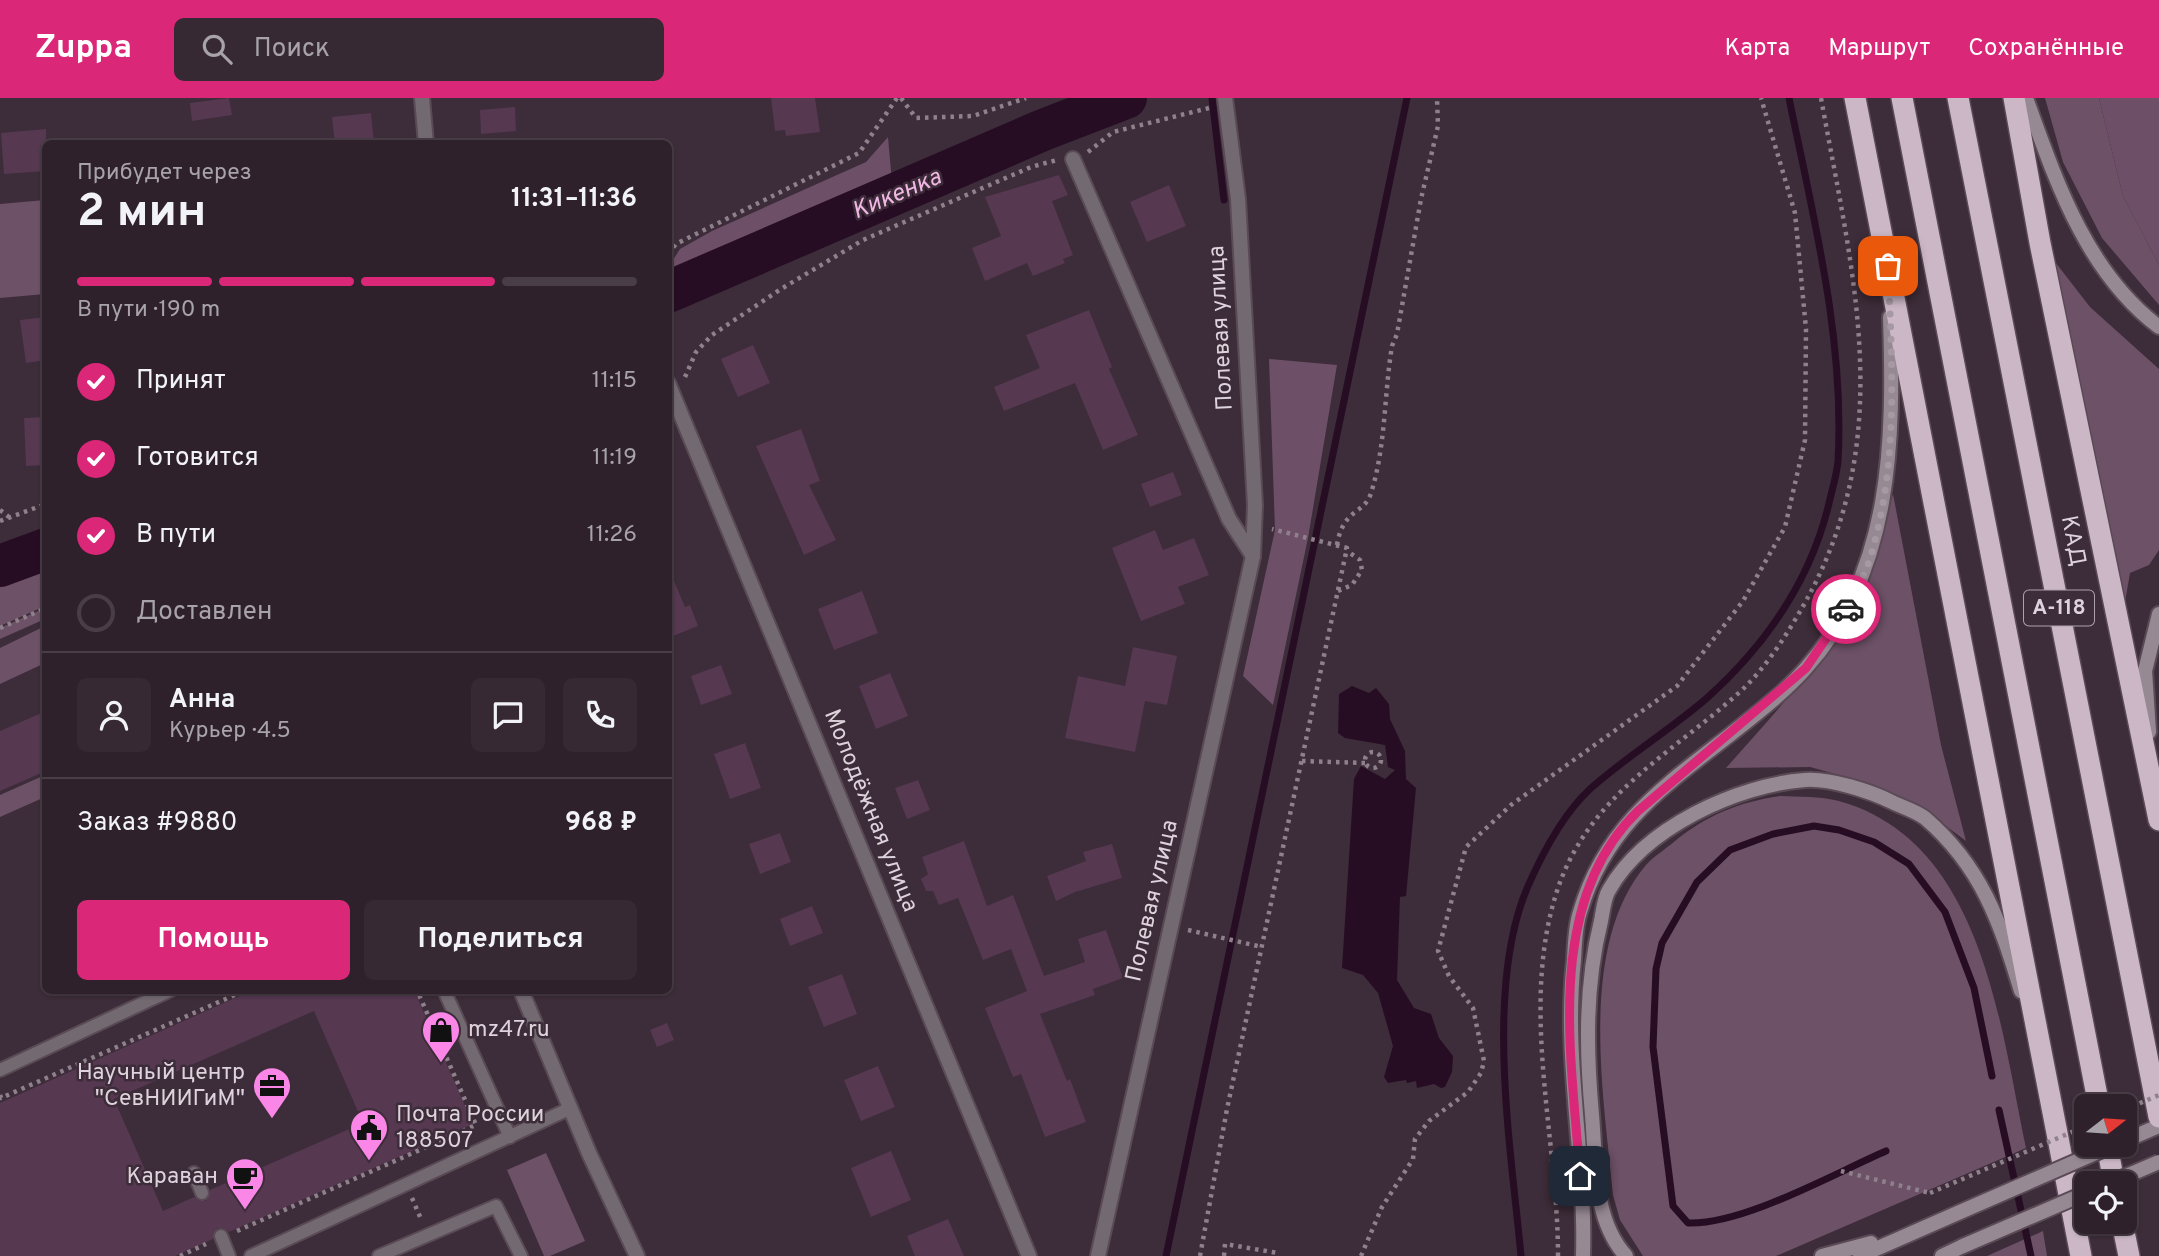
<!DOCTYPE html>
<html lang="ru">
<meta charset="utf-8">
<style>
:root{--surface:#2e212b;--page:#362933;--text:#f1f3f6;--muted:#a7a3a9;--line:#493e47;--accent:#db2777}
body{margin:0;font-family:Overpass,sans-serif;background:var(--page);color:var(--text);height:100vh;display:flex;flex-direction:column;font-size:26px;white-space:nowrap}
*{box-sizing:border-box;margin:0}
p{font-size:23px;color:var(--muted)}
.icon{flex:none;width:38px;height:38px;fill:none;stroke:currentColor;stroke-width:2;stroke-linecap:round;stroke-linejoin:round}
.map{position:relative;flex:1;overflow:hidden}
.drawer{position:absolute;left:42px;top:42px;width:630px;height:854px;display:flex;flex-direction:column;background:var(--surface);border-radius:10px;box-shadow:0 2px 5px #0004,0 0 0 2px var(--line)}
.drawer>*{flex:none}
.needle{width:46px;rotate:73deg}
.fabs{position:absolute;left:2074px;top:996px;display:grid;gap:14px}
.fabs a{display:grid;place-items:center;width:63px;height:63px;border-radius:10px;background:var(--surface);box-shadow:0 2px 5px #0004,0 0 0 2px var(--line);font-size:35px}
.pin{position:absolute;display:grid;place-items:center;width:60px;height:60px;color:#fff;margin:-30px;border-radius:14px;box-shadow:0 4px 10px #0006}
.courier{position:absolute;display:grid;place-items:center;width:70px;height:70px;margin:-35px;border:5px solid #db2777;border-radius:50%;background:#fff;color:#222;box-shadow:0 2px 9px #0007}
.headline em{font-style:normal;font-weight:700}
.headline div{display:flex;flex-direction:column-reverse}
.headline{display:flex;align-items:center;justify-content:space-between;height:119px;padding:0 35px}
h1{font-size:46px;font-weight:700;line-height:52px}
.bar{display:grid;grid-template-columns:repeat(4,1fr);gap:10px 7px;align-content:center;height:84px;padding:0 35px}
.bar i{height:9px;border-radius:5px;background:var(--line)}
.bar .selected{background:var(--accent)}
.bar p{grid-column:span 4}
.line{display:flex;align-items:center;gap:18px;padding:0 35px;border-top:2px solid var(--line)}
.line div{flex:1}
.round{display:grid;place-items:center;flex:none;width:74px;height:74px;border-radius:10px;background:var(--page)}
ol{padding:0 35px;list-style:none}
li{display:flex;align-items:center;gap:21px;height:77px}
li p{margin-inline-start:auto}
li .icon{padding:7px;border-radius:50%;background:var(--accent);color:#fff;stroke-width:4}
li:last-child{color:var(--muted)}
li i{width:38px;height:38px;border:4px solid var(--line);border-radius:50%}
.action{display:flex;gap:14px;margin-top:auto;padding:14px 35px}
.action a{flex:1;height:80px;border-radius:10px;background:var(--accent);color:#fff;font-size:28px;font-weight:700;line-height:80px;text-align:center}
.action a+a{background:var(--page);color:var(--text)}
header{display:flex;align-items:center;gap:42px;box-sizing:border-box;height:98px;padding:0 35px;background:var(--accent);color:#fff}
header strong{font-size:33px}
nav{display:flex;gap:38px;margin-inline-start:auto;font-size:24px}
.search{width:490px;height:63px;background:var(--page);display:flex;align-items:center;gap:18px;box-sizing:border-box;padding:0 24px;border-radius:10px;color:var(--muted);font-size:26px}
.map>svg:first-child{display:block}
.green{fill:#6d5167}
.forest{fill:#6e4f68}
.water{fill:#270d23}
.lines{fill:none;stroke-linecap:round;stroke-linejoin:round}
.stream{stroke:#270d23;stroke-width:7}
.river{stroke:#270d23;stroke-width:42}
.building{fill:#563851;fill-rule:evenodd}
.lane-casing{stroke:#5a4a56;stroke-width:16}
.street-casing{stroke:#5a4a56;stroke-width:18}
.secondary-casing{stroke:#5a4a56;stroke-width:18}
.highway-casing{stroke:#5a4a56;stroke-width:24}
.path{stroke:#8f818c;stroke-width:4.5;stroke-dasharray:3.5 5;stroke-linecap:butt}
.lane{stroke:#736a71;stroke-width:12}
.street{stroke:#736a71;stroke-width:14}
.secondary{stroke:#978994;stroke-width:14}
.highway{stroke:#ccb7c7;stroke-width:21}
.secondary-bridge-casing{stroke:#5a4a56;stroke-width:18;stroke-linecap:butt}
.path-bridge{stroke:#8f818c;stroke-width:4.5;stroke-dasharray:3.5 5;stroke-linecap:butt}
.secondary-bridge{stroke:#978994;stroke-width:14}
.done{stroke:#a699a3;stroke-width:7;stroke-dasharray:0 12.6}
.route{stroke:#db2777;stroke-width:9}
.labels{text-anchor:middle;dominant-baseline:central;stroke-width:5;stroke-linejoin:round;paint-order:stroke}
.shield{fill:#3d2c39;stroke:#aea1ab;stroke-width:2}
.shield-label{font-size:21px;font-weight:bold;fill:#ded3dc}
.street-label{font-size:23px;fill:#ded3dc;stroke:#3d2c39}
.poi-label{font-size:23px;fill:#ded3dc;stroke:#3d2c39;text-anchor:start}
.water-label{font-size:24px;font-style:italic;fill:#f1b8e5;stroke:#3d2c39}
</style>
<header>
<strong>Zuppa</strong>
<div class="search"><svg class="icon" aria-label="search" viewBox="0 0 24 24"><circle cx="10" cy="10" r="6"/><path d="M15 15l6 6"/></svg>Поиск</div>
<nav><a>Карта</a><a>Маршрут</a><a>Сохранённые</a></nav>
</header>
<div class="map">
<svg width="2159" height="1158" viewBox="0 0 2159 1158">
<rect width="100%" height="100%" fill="#3d2c39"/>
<g class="green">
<polygon points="1104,0 1147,0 1037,40 669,197 669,186"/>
<polygon points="2045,0 2099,0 2123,98 2159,167 2159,207 2102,140 2063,64"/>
<polygon points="45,102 45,196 0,200 0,106"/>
<polygon points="2052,160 2090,209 2159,271 2159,452 2149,467 2130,475 2125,504"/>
<path d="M 1893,396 L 1941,647 L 1966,743 L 1915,705 L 1871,686 L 1810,669 L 1726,670 C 1781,608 1839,547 1872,470 C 1882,447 1886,420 1893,396 Z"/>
<polygon points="45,457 45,508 0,528 0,475"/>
<polygon points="45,510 45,521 0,541 0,530"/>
<polygon points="45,528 45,565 0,586 0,550"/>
<polygon points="45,677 45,699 0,719 0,697"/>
<path d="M 1780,698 C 1799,699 1820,698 1839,703 C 1983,743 2000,928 2026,1050 L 1776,1158 L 1643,1158 L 1620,1122 L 1613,1097 C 1604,999 1577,848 1646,767 C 1654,758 1666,751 1675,743 C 1707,717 1739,704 1780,698 Z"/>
<polygon points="546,1055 585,1143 550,1158 544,1158 507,1072"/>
<polygon points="2043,1133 2047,1158 1987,1158"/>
</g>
<g class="forest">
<polygon points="2099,0 2159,0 2159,167 2123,98"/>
<polygon points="888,39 892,84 669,187 669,168 680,151 712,133 866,64"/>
<polygon points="1269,261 1337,267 1308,440 1273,607 1243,578 1275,432"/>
</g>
<polygon class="water" points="1352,588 1369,595 1376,590 1389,606 1390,621 1405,653 1406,681 1416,690 1406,798 1400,799 1397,882 1414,910 1431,916 1439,940 1453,958 1452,974 1445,989 1441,990 1434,986 1417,990 1416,983 1407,985 1406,982 1388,985 1384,979 1393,948 1378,895 1363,877 1342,870 1354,681 1361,668 1385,681 1395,672 1388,669 1385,647 1345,640 1338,635 1339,596"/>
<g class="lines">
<g class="stream">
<polyline points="1212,0 1224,102"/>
<polyline points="1999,1012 2031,1158"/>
<path d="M 1886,1053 C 1833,1076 1743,1127 1688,1125 L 1673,1108 L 1653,949 L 1656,871 L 1662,845 L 1697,784 L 1730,752 L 1773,736 L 1814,728 L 1839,732 L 1874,744 L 1909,766 L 1945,814 L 1974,890 L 1992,978"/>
<polyline points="1166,1158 1407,0"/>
<path d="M 1521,1158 C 1511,1050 1484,889 1528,788 C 1543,754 1563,716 1590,691 C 1627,658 1670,632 1707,600 C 1768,545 1812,481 1830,401 C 1833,389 1837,375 1838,363 C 1845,241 1813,118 1789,0"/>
</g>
<g class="river">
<polyline points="668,194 1043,32 1126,0"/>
<polyline points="0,468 46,451"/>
</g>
</g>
<g class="building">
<polygon points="229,0 232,17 192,23 190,5"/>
<polygon points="771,0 815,0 820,34 786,38 785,32 775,33"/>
<polygon points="515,9 516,33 481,36 480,12"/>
<polygon points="371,15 374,46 335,46 332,19"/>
<polygon points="46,31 46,73 4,76 1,35"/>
<polygon points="1059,77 1068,97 1052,103 1073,157 1063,161 1065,165 1033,178 1027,165 985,183 972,150 1001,138 985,99"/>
<polygon points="1169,87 1186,128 1147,144 1130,104"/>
<polygon points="1089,212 1112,269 1109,271 1138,337 1103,352 1075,285 1004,313 994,289 1040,270 1026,237"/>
<polygon points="46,219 46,262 26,265 20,222"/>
<polygon points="753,247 770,285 738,299 721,261"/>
<polygon points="46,319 46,367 26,368 24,320"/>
<polygon points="801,331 820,383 809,387 836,442 804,457 756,348"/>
<polygon points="1173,374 1182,397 1150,409 1141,386"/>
<polygon points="1155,432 1163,452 1194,440 1209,477 1178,489 1185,506 1141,523 1112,450"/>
<polygon points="668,469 685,509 690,507 698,528 668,540"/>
<polygon points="862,493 878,535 834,552 818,511"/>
<polygon points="1133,549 1177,558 1167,607 1145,603 1135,654 1065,640 1078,578 1125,588"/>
<polygon points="721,567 732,596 701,607 691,578"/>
<polygon points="890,575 908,618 876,631 859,588"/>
<polygon points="46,613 46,673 0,693 0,633"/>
<polygon points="745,645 761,690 730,701 714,656"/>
<polygon points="918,682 930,712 907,721 895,690"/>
<polygon points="780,735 791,764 760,776 749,746"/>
<polygon points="964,743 987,808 1013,797 1044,878 1085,864 1078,841 1106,832 1123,880 1093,891 1095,897 1040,916 1067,983 1070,981 1086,1024 1045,1039 1021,976 1013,979 985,910 1027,893 1011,851 983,862 958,800 939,807 933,793 926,793 921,781 928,776 922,759"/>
<polygon points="1112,746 1122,780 1075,794 1056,803 1047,778 1086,763 1083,754"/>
<polygon points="812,808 823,835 790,848 780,821"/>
<polygon points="842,876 857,916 824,929 808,889"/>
<path d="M 253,892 L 414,892 L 473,1026 L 229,1134 L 223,1130 L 217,1130 L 213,1141 L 175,1158 L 0,1158 L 0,1005 ZM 314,913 L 363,1025 L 210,1092 L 206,1103 L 200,1103 L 194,1099 L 163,1113 L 114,1001 Z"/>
<polygon points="667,925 674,942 657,949 650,932"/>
<polygon points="878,968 895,1009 861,1023 844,982"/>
<polygon points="891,1053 911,1102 871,1119 851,1070"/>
<polygon points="948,1121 964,1158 915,1158 907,1138"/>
</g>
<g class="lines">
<defs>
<g id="lane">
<polyline points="444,892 510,1039"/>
<polyline points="0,972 171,892"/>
<polyline points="194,1075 202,1095"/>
<polyline points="221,1138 229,1158"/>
<polyline points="251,1158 571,1010"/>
<polyline points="379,1158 496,1108 521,1158"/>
</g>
<g id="street">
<polyline points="422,0 426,46"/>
<polyline points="1073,61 1229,421 1253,458"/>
<polyline points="668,285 1029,1158"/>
<polyline points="521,892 589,1055 637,1158"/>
<polyline points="1098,1158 1253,458 1255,407 1238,101 1225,0"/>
</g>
<g id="secondary">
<path d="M 2026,0 C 2056,83 2086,174 2159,229"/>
<polyline points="2149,634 2145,573 2159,516"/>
<polyline points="2124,1043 2159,1028"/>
<path d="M 1583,1158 C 1586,1059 1563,960 1574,862 C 1575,846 1575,829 1580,814 C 1605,728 1663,689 1731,636 C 1756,616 1785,594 1806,570 C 1893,473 1894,341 1890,219"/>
<path d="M 1626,1158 C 1593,1122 1596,1063 1592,1017 C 1586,951 1585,887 1601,823 C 1603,813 1604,800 1609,792 C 1644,730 1737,687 1805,682 C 1829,680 1870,693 1892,704 C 1902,709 1916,713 1925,720 C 1982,769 2000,824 2021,893"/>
<polyline points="1822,1158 1871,1145"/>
<polyline points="1860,1158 1960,1114"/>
<polyline points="1942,1158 1963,1148"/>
</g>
<g id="highway">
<polyline points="1855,0 2081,1158"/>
<polyline points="1902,0 2099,1008"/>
<polyline points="1958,0 2159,1019"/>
<polyline points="2014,0 2040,145 2159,722"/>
<polyline points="2107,1046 2114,1085"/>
<polyline points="2122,1124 2129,1158"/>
</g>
</defs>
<use href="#lane" class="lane-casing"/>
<use href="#street" class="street-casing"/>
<use href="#secondary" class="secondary-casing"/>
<use href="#highway" class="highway-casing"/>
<g class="path">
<polyline points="901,0 916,20 973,18 1026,0"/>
<polyline points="1088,54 1113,34 1209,10"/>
<polyline points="668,156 676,146 859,55 897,0"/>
<polyline points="685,279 696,254 712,237 781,191 863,142 1031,69 1057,62"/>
<polyline points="0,412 9,419"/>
<polyline points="0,423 46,406"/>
<path d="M 1337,447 C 1343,410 1365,416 1371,395 C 1386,348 1384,296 1392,248 L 1397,236 L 1421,101 L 1438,28 L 1437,0"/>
<polyline points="1338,493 1352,487 1362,472 1360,462 1347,453"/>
<polyline points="0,530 46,510"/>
<circle cx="1373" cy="662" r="8"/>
<polyline points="1302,663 1365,665"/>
<polyline points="1188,832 1262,849"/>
<polyline points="0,997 1,1000 246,892"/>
<polyline points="1841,1073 1930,1095"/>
<polyline points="412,1100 421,1121"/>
<polyline points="237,1133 476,1027 417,892"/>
<polyline points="180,1158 206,1146"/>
<polyline points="1200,1158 1227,1011 1347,450 1272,431"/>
<polyline points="1224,1158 1225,1146 1278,1155"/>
<polyline points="1361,1158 1382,1109 1413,1061 1415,1041 1429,1023 1468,994 1481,975 1484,963 1473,910 1449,878 1438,853 1466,749 1511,707 1677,588 1743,503 1785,429 1805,342 1806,231 1795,115 1761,0"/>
<path d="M 1558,1158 C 1558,1040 1520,912 1556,796 C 1587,697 1671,657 1742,592 C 1766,569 1786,538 1802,510 C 1899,341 1853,178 1821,0"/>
</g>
<use href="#lane" class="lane"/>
<use href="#street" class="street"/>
<use href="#secondary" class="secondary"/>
<use href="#highway" class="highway"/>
<defs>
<g id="secondary-bridge">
<polyline points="2110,1085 2159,1064"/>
<polyline points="1960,1114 2116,1046"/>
<polyline points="1963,1148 2086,1095"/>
</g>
</defs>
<use href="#secondary-bridge" class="secondary-bridge-casing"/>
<g class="path-bridge">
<polyline points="2124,1012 2159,997"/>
<polyline points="1930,1095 2086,1028"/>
</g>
<use href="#secondary-bridge" class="secondary-bridge"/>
</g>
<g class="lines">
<path class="done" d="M 1846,511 C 1855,494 1866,475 1871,457 C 1899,363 1892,265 1888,168"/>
<path class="route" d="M 1580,1078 C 1572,960 1543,805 1638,713 L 1806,570 L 1846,511"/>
</g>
<defs>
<symbol id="shop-pin" viewBox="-11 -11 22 30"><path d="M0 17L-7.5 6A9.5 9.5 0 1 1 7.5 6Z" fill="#fa87e7" stroke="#3d2c39"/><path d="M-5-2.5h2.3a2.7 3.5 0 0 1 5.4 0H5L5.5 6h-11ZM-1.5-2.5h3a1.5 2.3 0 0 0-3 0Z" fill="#111"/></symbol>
<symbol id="office-pin" viewBox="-11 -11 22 30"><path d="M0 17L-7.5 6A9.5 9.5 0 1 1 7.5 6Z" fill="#fa87e7" stroke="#3d2c39"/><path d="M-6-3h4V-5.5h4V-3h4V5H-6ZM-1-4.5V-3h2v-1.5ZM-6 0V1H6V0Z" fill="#111"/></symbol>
<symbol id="civic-pin" viewBox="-11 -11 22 30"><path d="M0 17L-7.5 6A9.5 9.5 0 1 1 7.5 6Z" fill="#fa87e7" stroke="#3d2c39"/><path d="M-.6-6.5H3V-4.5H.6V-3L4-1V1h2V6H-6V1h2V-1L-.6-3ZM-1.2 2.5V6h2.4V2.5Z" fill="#111"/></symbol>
<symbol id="cafe-pin" viewBox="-11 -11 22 30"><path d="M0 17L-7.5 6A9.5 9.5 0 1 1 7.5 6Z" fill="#fa87e7" stroke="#3d2c39"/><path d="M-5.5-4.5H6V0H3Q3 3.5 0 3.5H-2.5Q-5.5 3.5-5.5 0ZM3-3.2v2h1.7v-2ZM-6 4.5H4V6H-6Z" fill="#111"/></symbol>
</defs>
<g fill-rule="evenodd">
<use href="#shop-pin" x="419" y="910" width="44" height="60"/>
<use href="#office-pin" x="250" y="966" width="44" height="60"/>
<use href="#civic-pin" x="347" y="1008" width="44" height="60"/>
<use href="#cafe-pin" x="223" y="1057" width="44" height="60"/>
</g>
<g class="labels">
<rect class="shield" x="2024" y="492.5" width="70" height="35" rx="5"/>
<g class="shield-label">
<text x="2059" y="510">А-118</text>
</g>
<g class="street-label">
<text transform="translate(1222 230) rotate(-93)">Полевая улица</text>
<text transform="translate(2072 443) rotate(79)">КАД</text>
<text transform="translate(870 713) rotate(68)">Молодёжная улица</text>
<text transform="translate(1153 803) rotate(-77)">Полевая улица</text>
</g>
<g class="poi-label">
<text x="468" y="932">mz47.ru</text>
<text x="245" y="975" text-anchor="end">Научный центр<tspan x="245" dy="26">"СевНИИГиМ"</tspan></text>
<text x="396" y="1017">Почта России<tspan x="396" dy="26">188507</tspan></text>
<text x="218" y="1079" text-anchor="end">Караван</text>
</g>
<g class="water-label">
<text transform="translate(897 97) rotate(-23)">Кикенка</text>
</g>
</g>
</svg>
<div class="fabs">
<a><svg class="needle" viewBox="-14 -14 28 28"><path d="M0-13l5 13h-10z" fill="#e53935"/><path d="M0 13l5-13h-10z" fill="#a7a3a9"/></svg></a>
<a><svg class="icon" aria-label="locate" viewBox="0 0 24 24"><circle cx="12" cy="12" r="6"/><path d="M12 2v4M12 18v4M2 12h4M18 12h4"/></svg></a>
</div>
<div class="pin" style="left:1888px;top:168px;background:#ea580c"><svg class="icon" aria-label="bag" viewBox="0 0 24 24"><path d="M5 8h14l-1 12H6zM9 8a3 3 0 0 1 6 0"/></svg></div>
<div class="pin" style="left:1580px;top:1078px;background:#1f2937"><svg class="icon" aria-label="home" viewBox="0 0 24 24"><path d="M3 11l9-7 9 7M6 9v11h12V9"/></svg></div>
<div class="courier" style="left:1846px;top:511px"><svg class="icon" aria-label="car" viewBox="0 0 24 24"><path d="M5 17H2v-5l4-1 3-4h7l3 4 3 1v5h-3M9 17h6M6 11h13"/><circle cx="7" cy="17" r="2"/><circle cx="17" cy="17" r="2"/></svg></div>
<section class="drawer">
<div class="headline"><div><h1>2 мин</h1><p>Прибудет через</p></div><em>11:31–11:36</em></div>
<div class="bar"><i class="selected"></i><i class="selected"></i><i class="selected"></i><i></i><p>В пути · 190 m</p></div>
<ol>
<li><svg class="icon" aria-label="check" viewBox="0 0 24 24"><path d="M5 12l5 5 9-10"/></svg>Принят<p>11:15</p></li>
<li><svg class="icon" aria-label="check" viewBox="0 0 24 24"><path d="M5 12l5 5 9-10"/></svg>Готовится<p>11:19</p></li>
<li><svg class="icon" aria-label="check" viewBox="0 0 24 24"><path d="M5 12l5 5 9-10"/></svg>В пути<p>11:26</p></li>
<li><i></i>Доставлен</li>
</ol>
<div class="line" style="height:126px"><a class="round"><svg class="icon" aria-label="person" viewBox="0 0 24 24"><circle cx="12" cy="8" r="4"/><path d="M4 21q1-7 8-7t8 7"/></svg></a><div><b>Анна</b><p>Курьер · 4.5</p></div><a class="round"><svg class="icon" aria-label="chat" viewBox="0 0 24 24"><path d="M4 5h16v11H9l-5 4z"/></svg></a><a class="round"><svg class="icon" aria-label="phone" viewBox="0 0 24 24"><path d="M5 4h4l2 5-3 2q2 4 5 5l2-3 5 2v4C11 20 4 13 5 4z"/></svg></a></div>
<div class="line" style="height:91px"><div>Заказ #9880</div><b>968 ₽</b></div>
<div class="action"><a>Помощь</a><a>Поделиться</a></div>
</section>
</div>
